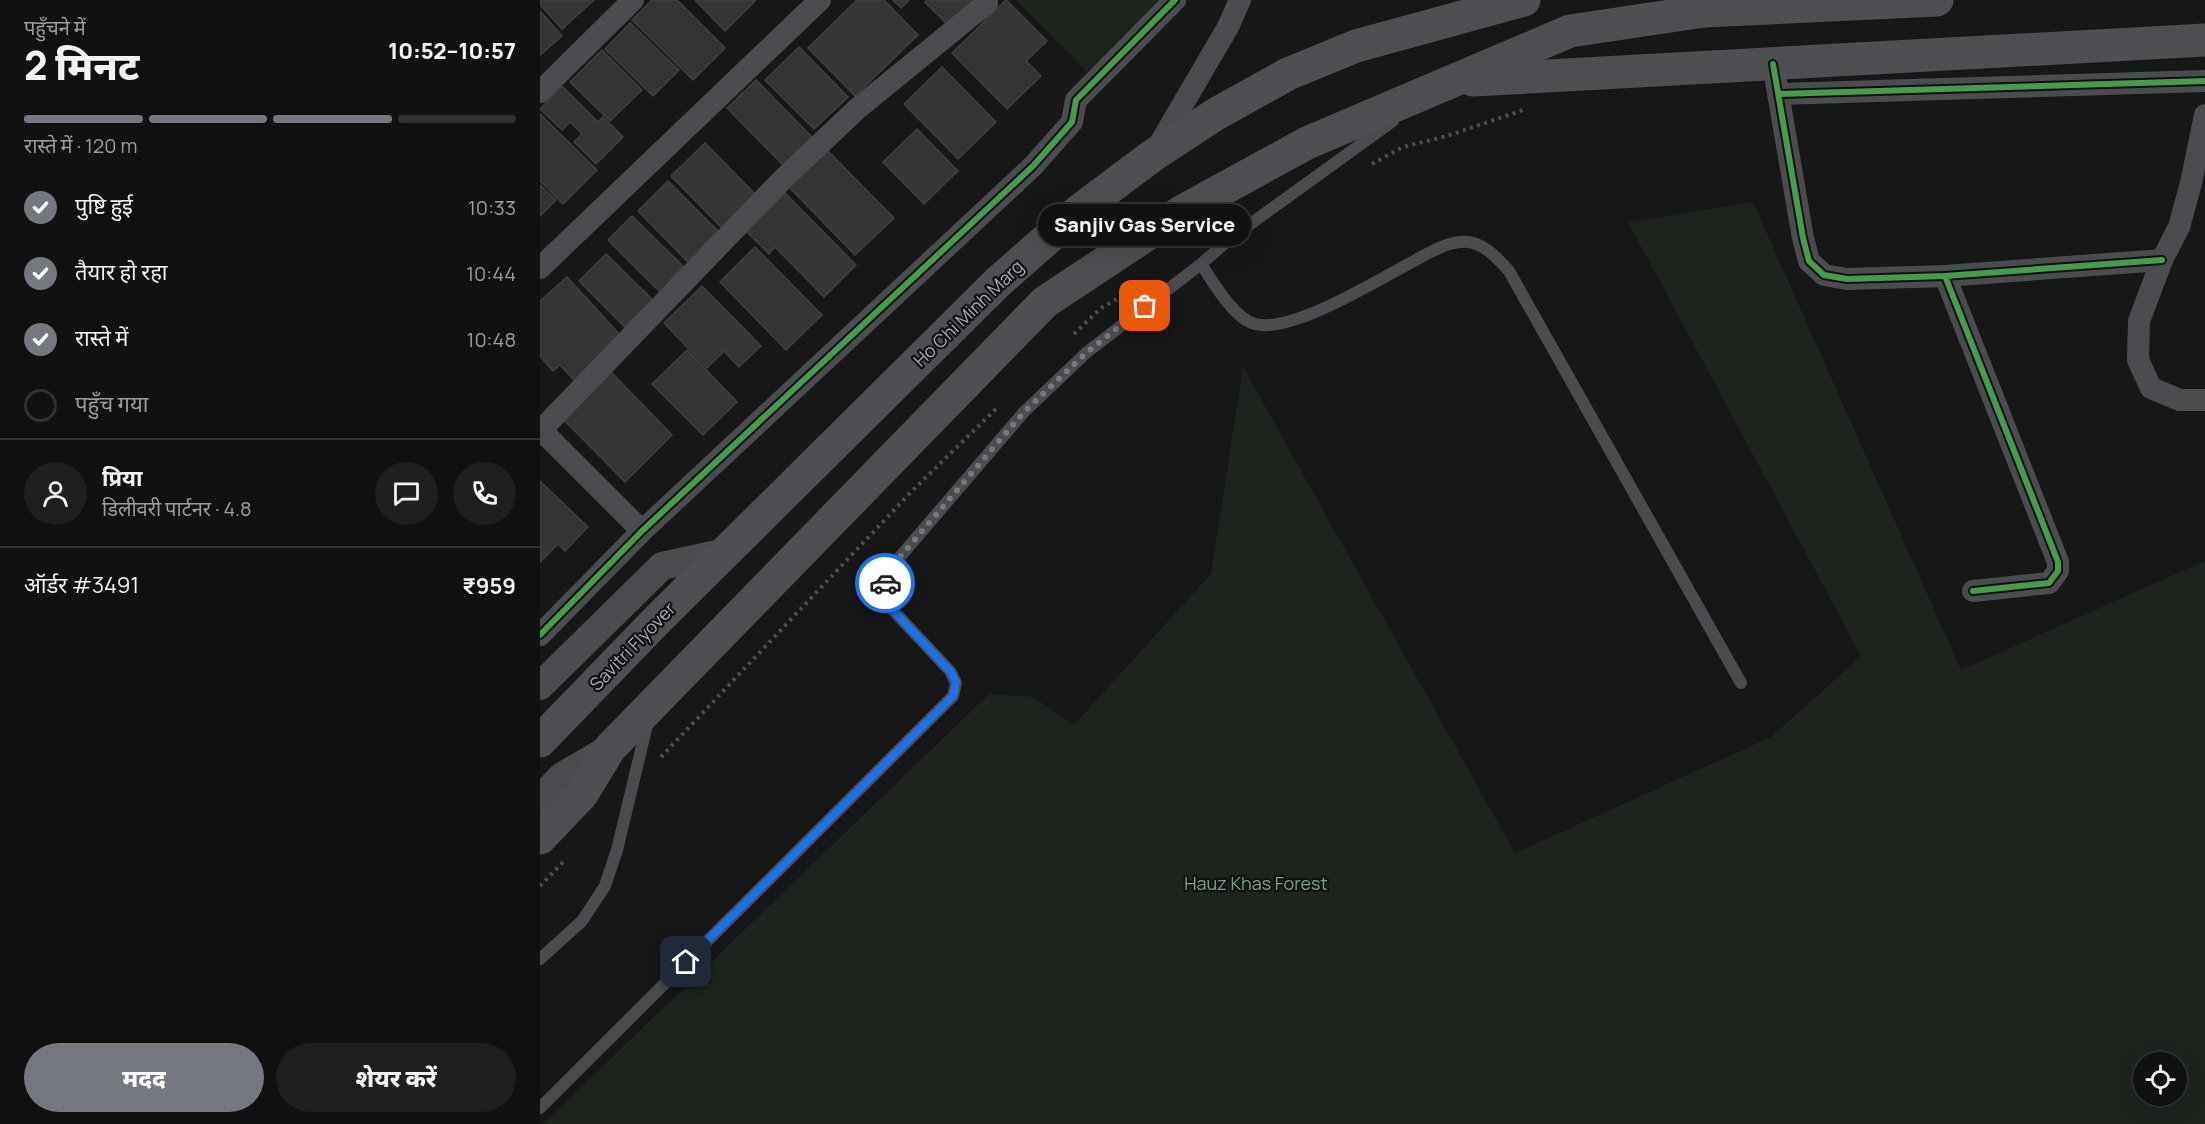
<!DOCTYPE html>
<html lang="hi">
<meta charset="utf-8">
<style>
:root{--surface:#111;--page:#1e1f1f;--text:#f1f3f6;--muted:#9c9d9f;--line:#303131;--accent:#757880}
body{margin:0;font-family:Manrope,"Noto Sans Devanagari",sans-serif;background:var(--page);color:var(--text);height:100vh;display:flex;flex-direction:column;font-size:22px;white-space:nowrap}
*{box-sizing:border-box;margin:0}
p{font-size:20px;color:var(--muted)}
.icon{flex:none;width:33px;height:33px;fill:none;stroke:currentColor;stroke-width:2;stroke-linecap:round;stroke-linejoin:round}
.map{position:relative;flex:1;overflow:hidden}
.panel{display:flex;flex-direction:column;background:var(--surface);width:540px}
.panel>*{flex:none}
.buttons{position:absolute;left:1593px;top:1052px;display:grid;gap:12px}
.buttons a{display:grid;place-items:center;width:54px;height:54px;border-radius:50%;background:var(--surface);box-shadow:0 6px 24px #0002,0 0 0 2px var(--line);font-size:30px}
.pin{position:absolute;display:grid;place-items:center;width:51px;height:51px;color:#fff;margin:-26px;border-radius:12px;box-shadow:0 3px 9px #0006}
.courier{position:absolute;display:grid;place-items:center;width:60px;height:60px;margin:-30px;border:4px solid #1a73e8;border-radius:50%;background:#fff;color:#222;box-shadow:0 2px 8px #0007}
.bubble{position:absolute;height:42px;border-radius:21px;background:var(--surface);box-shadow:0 6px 24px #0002,0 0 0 2px var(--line);font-size:20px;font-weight:800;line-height:42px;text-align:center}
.headline em{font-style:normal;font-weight:800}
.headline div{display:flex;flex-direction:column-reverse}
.headline{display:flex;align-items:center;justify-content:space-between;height:102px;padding:0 24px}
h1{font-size:39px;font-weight:800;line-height:45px}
.bar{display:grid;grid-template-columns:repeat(4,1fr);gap:9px 6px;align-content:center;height:72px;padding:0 24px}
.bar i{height:8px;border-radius:4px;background:var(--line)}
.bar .selected{background:var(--accent)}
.bar p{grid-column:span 4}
.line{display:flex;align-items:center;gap:15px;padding:0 24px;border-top:2px solid var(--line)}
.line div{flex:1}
.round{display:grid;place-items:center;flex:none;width:63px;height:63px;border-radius:32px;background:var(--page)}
ol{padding:0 24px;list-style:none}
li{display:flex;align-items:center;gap:18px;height:66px}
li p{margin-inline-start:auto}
li .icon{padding:6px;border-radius:50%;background:var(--accent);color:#fff;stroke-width:4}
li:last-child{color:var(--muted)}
li i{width:33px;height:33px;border:3px solid var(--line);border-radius:50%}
.button{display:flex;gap:12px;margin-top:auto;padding:12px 24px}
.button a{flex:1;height:69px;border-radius:36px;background:var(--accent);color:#fff;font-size:24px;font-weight:800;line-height:69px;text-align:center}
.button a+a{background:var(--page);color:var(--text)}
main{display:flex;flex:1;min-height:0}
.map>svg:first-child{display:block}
.green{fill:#1d241e;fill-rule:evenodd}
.building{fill:#353536;stroke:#3f4043;stroke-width:1.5}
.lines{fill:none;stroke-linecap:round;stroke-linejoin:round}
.path{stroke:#4d4e52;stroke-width:4;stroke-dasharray:3 4.5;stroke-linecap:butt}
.service{stroke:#4b4c50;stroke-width:12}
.minor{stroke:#4b4c50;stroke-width:22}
.tertiary{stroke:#4b4c50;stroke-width:28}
.primary{stroke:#4d4f52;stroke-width:33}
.primary-bridge{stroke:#4d4f52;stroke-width:33}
.cycleway-casing{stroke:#111113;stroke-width:10}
.cycleway{stroke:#469c4c;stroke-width:6}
.done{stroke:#757880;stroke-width:6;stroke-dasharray:0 10.8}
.route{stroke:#1a73e8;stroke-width:8}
.labels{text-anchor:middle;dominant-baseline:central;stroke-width:4.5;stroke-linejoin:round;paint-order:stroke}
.street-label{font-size:18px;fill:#a8adb8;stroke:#111113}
.park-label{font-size:18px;fill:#7fa381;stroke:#111113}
</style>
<main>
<section class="panel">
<div class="headline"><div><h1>2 मिनट</h1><p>पहुँचने में</p></div><em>10:52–10:57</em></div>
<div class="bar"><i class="selected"></i><i class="selected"></i><i class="selected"></i><i></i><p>रास्ते में · 120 m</p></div>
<ol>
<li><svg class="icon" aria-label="check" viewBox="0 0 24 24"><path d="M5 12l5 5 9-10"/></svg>पुष्टि हुई<p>10:33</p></li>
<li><svg class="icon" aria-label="check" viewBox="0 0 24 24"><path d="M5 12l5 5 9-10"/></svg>तैयार हो रहा<p>10:44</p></li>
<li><svg class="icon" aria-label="check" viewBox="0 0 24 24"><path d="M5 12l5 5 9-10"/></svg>रास्ते में<p>10:48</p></li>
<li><i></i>पहुँच गया</li>
</ol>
<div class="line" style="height:108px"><a class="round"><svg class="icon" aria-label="person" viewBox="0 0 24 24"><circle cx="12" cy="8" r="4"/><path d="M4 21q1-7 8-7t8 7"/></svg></a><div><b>प्रिया</b><p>डिलीवरी पार्टनर · 4.8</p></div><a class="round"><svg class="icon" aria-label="chat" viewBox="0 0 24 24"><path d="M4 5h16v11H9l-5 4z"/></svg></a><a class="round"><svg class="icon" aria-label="phone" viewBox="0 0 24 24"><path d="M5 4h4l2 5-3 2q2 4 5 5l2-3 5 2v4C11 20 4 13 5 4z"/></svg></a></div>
<div class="line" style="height:78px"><div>ऑर्डर #3491</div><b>₹959</b></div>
<div class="button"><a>मदद</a><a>शेयर करें</a></div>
</section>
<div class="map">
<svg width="1665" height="1124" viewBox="0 0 1665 1124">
<rect width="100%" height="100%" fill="#171717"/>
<g class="green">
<polygon points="476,0 626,0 548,73"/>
<path d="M 1213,202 L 1421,670 L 1665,561 L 1665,1124 L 3,1124 L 449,694 L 493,697 L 534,725 L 671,574 L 703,367 L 975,853 L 1231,737 L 1321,656 L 1088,222 ZM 1604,1062 L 1636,1062 L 1636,1095 L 1604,1095 Z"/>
</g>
<g class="building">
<polygon points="0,0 54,0 22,29 0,5"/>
<polygon points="112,0 137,0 185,48 153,80 92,20"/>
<polygon points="155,0 214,0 215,1 185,31"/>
<polygon points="317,0 344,0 378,35 315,96 268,48"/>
<polygon points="353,0 369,0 361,8"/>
<polygon points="387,0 438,0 411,28 385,2"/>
<polygon points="466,0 507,41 486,61 501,76 467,109 412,53"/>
<polygon points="0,11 22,36 0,55"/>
<polygon points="90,23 139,70 113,96 65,49"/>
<polygon points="259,47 308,97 274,129 225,80"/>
<polygon points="62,50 102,90 70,121 30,82"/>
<polygon points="402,67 456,122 418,159 364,104"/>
<polygon points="216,80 275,140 246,168 187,108"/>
<polygon points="22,86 58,122 63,117 83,137 56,164 34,142 42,134 30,122 22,130 0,109"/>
<polygon points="0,114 57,170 23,204 0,181"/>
<polygon points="377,129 418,171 384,204 343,162"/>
<polygon points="165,143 217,196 183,229 131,176"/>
<polygon points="284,147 354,218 315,255 246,184"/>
<polygon points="128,181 178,231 147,261 98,211"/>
<polygon points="0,185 16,200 0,216"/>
<polygon points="245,193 316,265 284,297 235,247 229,254 206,231"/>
<polygon points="92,216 143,266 131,279 135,283 123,295 68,240"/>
<polygon points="215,247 282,315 246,350 180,282"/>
<polygon points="66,254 113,300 85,327 39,281"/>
<polygon points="27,277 81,336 36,382 20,365 13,371 0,356 0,301"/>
<polygon points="162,286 221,346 199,367 184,351 167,368 124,323"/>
<polygon points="147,350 197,402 163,435 112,384"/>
<polygon points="71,372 132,435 85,482 23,419"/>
<polygon points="0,481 48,527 25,551 18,544 0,562"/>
</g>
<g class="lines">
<g class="path">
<polyline points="832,164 863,147 907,136 983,110"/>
<polyline points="534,334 561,308 584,295"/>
<polyline points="121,757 372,491 459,406"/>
<polyline points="0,886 26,859"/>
</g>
<g class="service">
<path d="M 661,264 C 673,282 694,319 715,324 C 752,334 839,279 874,261 C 891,252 909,240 929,242 C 946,245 958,259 969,271 L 1201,683"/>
<polyline points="0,959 42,921 65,886 77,850 108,721"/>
<polyline points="0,1108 413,696 416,683 410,671 349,606 344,588 347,572 484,412 546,353 661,264 691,238 853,121"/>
</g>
<g class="minor">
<polyline points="1233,64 1263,238 1269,261 1284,275 1307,279 1405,276 1622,260"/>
<polyline points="0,92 93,0"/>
<polyline points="1239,94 1665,81"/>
<polyline points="1665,115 1651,183 1639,227 1622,260 1599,321 1598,360 1611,388 1640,400 1665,400"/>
<polyline points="616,150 688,27 700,0"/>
<polyline points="0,268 280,0"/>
<polyline points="1405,276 1518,562 1518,571 1509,583 1433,591"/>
<polyline points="0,429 102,531"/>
<polyline points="0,431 243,179 317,109 447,3 444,0"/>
<polyline points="0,635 102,531 493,166 532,122 536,100 635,0"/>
</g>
<g class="tertiary">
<polyline points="0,686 122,566 186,552"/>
<polyline points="0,799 22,776 70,748"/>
</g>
<g class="primary">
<polyline points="933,80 1665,40"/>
<polyline points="0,741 118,619 458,282 540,210 612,156 676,114 748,74 816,46 984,0"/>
<polyline points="0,838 42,794 70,748 505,302 641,212 767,143 1030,31 1164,11"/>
</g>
<polyline class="primary-bridge" points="1164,11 1397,0"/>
<defs>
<g id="cycleway">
<polyline points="1233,64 1263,238 1269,261 1284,275 1307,279 1405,276 1622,260"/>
<polyline points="1239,94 1665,81"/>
<polyline points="1405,276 1518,562 1518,571 1509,583 1433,591"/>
<polyline points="0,635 102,531 493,166 532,122 536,100 635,0"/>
</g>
</defs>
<use href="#cycleway" class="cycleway-casing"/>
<use href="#cycleway" class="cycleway"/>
</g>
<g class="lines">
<polyline class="done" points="345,583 347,572 484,412 546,353 605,306"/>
<polyline class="route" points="146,962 413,696 416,682 410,671 349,606 344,588 345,583"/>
</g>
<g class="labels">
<g class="street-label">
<text transform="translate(428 313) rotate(-44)">Ho Chi Minh Marg</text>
<text transform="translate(92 646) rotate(-46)">Savitri Flyover</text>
</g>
<g class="park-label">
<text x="716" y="883">Hauz Khas Forest</text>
</g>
</g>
</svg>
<div class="buttons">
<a><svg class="icon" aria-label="locate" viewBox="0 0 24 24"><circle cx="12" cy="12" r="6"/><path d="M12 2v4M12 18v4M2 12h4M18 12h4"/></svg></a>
</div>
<div class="pin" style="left:605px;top:306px;background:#ea580c"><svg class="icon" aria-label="bag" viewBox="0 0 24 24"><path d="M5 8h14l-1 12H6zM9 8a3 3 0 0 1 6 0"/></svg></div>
<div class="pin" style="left:146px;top:962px;background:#1f2937"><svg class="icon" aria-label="home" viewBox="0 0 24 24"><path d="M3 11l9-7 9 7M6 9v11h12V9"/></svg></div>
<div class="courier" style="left:345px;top:583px"><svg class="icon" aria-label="car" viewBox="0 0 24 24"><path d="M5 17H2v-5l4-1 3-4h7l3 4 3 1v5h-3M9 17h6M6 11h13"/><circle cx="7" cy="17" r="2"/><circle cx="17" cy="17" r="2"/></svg></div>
<div class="bubble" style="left:498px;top:204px;width:213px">Sanjiv Gas Service</div>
</div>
</main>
